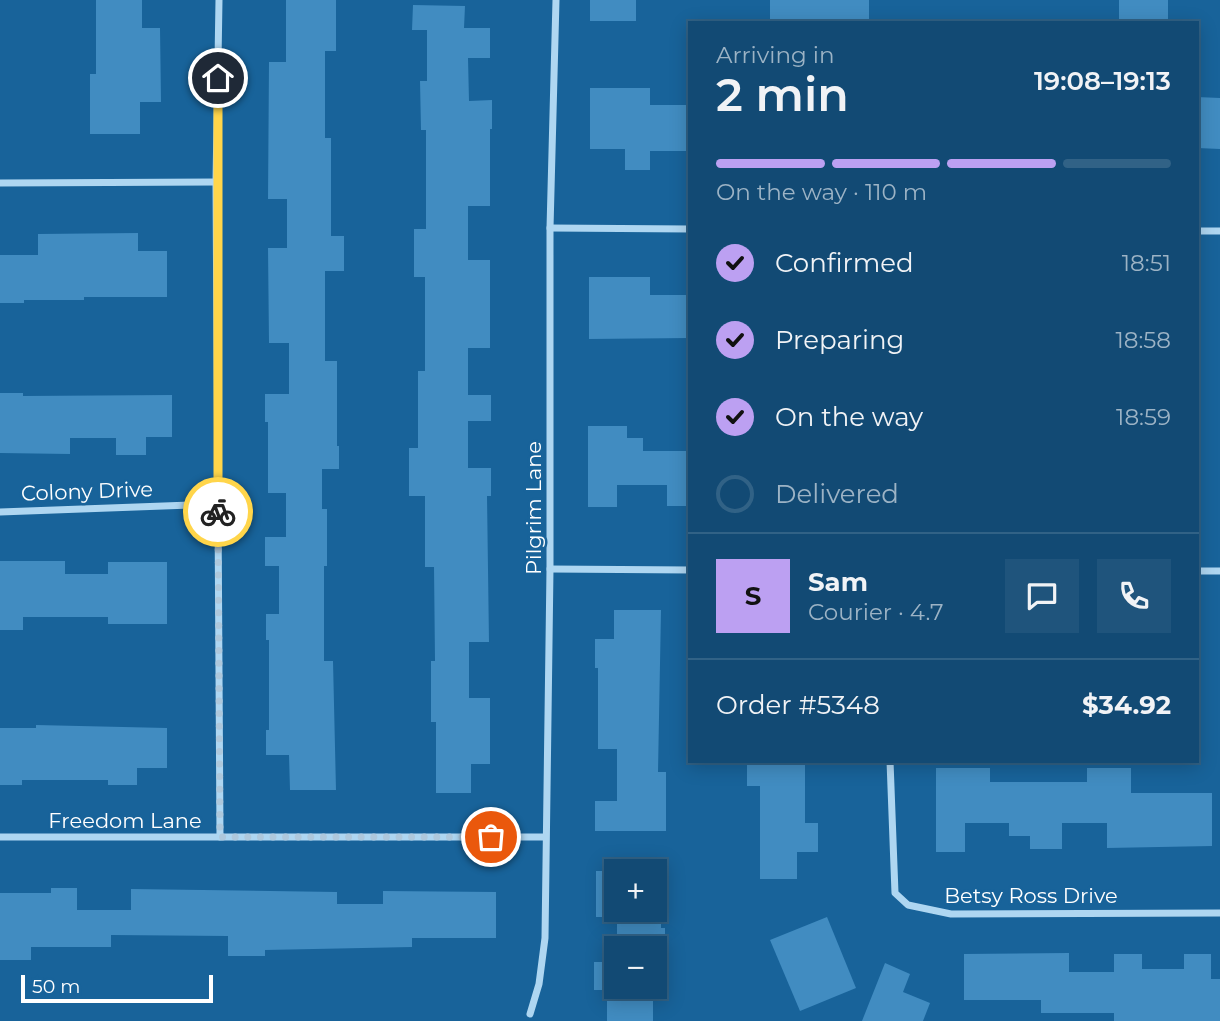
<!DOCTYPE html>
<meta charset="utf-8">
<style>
:root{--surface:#124a74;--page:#1f547c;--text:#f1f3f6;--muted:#9cb3c5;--line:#316286;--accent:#bca0f2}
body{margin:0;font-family:Montserrat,sans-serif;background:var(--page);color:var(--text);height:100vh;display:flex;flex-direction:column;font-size:26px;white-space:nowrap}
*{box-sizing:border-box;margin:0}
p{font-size:23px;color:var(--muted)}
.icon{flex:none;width:38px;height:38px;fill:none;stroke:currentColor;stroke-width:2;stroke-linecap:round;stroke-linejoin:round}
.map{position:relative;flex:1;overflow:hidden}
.panel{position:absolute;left:688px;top:21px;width:511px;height:742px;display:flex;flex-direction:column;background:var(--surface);border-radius:0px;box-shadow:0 4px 18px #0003,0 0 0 2px var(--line)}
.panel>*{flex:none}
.controls{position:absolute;left:604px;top:859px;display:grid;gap:14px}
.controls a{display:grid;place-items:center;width:63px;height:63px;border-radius:0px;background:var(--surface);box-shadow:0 4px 18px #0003,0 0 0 2px var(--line);font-size:35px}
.scale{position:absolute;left:21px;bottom:18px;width:192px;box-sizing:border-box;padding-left:7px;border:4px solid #fff;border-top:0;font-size:19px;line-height:24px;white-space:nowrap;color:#fff;-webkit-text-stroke:5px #18639a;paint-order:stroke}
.pin{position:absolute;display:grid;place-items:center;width:60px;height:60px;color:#fff;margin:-30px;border:4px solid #fff;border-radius:50%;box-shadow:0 2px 7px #0007}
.courier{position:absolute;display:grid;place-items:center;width:70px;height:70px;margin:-35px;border:5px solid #ffd54a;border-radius:50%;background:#fff;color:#222;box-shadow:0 2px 9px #0007}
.headline em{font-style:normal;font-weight:600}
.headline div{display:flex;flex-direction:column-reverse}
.headline{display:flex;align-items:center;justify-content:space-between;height:119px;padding:0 28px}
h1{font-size:46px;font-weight:600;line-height:52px}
.bar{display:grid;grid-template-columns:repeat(4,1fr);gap:10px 7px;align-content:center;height:84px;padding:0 28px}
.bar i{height:9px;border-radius:5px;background:var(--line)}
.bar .on{background:var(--accent)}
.bar p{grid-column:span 4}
.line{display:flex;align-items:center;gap:18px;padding:0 28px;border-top:2px solid var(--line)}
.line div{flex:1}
.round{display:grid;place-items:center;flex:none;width:74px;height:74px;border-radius:0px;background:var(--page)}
ol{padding:0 28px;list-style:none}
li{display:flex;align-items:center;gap:21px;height:77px}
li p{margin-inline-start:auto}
li .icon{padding:7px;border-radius:50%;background:var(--accent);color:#111;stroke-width:4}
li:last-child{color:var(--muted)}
li i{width:38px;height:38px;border:4px solid var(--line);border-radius:50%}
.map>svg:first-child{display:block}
.building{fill:#418cc1}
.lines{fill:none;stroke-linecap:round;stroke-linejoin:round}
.street{stroke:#aed6f1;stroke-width:7}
.done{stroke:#aec8dc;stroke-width:7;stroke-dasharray:0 12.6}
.route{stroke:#ffd54a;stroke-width:9}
.labels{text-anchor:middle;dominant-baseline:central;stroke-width:5;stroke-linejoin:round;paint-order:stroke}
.street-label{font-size:21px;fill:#fff;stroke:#18639a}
</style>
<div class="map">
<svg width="1220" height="1021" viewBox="0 0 1220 1021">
<rect width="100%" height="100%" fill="#18639a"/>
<g class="building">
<polygon points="96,0 142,0 142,28 160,28 161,102 140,102 140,134 90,134 90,74 96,74"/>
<polygon points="286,0 336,0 336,51 325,51 325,138 331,138 331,236 344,236 344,271 325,271 325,361 337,361 337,446 339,446 339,469 322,469 322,509 327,509 327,566 324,566 324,661 333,661 336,790 290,790 289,755 266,755 266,730 269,730 269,640 266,640 266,614 279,614 279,566 265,566 265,537 286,537 286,493 268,493 268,422 265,422 265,394 289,394 289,343 269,343 268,248 287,248 287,199 268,199 269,62 286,62"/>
<rect x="590" y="0" width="46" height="21"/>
<polygon points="770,0 869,0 869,21 770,23"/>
<polygon points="1119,0 1168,0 1168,21 1119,23"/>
<polygon points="413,5 465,6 464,28 490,28 490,58 468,58 469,101 492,100 492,129 490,129 490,206 468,206 468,260 490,260 490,348 468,348 468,395 491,395 491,421 468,421 468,468 491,468 491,496 487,496 489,642 469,642 469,698 490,698 490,764 471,764 471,793 436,793 436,722 431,722 431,661 435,661 434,567 425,567 425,496 409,496 409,448 418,448 418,371 425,371 425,277 414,277 414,229 426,229 426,130 421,130 420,81 427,81 427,30 412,30"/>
<polygon points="590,88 650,88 650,105 690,105 690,151 650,151 650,170 625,170 625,149 590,149"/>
<polygon points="1197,97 1220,98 1220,149 1197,148"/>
<polygon points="138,233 138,251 167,251 167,297 84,297 84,300 24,300 24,303 0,303 0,255 38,255 38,234"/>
<polygon points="589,277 650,277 650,295 690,295 690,338 589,339"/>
<polygon points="0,393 23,393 23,396 172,395 172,437 146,437 146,455 116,455 116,438 70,438 70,454 0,453"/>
<polygon points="588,426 627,426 627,438 643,438 643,451 690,451 690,506 667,506 667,485 617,485 617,507 588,507"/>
<polygon points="0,561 65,561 65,574 108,574 108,562 167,562 167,624 108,624 108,617 23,617 23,630 0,630"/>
<polygon points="614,610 661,610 658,772 666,772 666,831 595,831 595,801 617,801 617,749 598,749 598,668 595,668 595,639 614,639"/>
<polygon points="36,725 167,728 167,768 137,768 137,785 108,785 108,780 22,780 22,785 0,785 0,728 36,728"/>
<polygon points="747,761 805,761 805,823 818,823 818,852 797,852 797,879 760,879 760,786 747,786"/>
<polygon points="936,768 990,768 990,782 1087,782 1087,768 1131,768 1131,793 1212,793 1212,846 1107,848 1107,823 1062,823 1062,849 1030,849 1030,836 1009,836 1009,823 965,823 965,852 936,852"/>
<rect x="596" y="871" width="20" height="46"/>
<polygon points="51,888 77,888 77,910 131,910 131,889 337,892 337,904 383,904 383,891 496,892 496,938 412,938 412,947 265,950 265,956 228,956 228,936 111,935 111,947 31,947 31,960 0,960 0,893 51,893"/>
<polygon points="617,910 661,910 661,928 665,928 665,948 617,948"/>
<polygon points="827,917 856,988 800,1011 770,940"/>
<polygon points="1069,953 1069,972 1114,972 1114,954 1142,954 1142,969 1184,969 1184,954 1211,954 1211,979 1220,979 1220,1021 1114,1021 1114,1013 1041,1013 1041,1000 964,1000 964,954"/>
<polygon points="594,962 616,962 616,987 653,987 653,1021 607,1021 607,990 594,990"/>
<polygon points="885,963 910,974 903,992 930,1003 923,1021 862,1021"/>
</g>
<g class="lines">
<g class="street">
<polyline points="219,0 216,182 220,837"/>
<polyline points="0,183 216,182"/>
<polyline points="550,228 690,229"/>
<polyline points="1197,231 1220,231"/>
<polyline points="0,512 218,504"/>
<polyline points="550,569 690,570"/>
<polyline points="1197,571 1220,571"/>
<polyline points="890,761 895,893 908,905 951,914 1220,913"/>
<polyline points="0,837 545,837"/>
<polyline points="530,1014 539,984 545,938 550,569 550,228 556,0"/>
</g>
</g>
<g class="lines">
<polyline class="done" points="218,512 220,837 491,837"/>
<polyline class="route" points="218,78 218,512"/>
</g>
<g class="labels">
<g class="street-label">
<text transform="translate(87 491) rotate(-2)">Colony Drive</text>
<text transform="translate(533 508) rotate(-90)">Pilgrim Lane</text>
<text x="125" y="820">Freedom Lane</text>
<text x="1031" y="895">Betsy Ross Drive</text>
</g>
</g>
</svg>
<div class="controls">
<a>+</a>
<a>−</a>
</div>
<div class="scale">50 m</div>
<div class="pin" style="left:491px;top:837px;background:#ea580c"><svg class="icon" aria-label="bag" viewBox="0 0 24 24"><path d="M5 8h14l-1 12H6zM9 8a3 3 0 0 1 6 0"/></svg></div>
<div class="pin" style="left:218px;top:78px;background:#1f2937"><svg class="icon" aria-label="home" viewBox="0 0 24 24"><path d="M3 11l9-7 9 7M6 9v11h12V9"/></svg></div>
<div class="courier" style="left:218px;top:512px"><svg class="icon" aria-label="bike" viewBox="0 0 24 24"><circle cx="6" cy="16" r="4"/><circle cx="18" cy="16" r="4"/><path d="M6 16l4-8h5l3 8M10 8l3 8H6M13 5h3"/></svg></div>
<section class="panel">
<div class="headline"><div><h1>2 min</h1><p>Arriving in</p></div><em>19:08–19:13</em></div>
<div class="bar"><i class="on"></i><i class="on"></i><i class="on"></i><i></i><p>On the way · 110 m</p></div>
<ol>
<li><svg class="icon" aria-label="check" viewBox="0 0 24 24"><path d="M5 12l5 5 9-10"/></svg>Confirmed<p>18:51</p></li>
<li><svg class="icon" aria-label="check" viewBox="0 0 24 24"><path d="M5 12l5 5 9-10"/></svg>Preparing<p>18:58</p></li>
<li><svg class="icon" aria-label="check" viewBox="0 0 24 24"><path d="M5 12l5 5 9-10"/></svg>On the way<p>18:59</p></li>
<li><i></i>Delivered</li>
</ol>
<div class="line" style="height:126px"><b class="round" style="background:var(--accent);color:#111">S</b><div><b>Sam</b><p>Courier · 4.7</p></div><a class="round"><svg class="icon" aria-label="chat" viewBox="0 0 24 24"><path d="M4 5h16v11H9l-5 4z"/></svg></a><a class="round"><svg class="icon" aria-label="phone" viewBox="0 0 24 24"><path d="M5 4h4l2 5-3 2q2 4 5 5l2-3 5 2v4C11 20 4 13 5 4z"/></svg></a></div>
<div class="line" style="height:91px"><div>Order #5348</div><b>$34.92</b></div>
</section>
</div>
